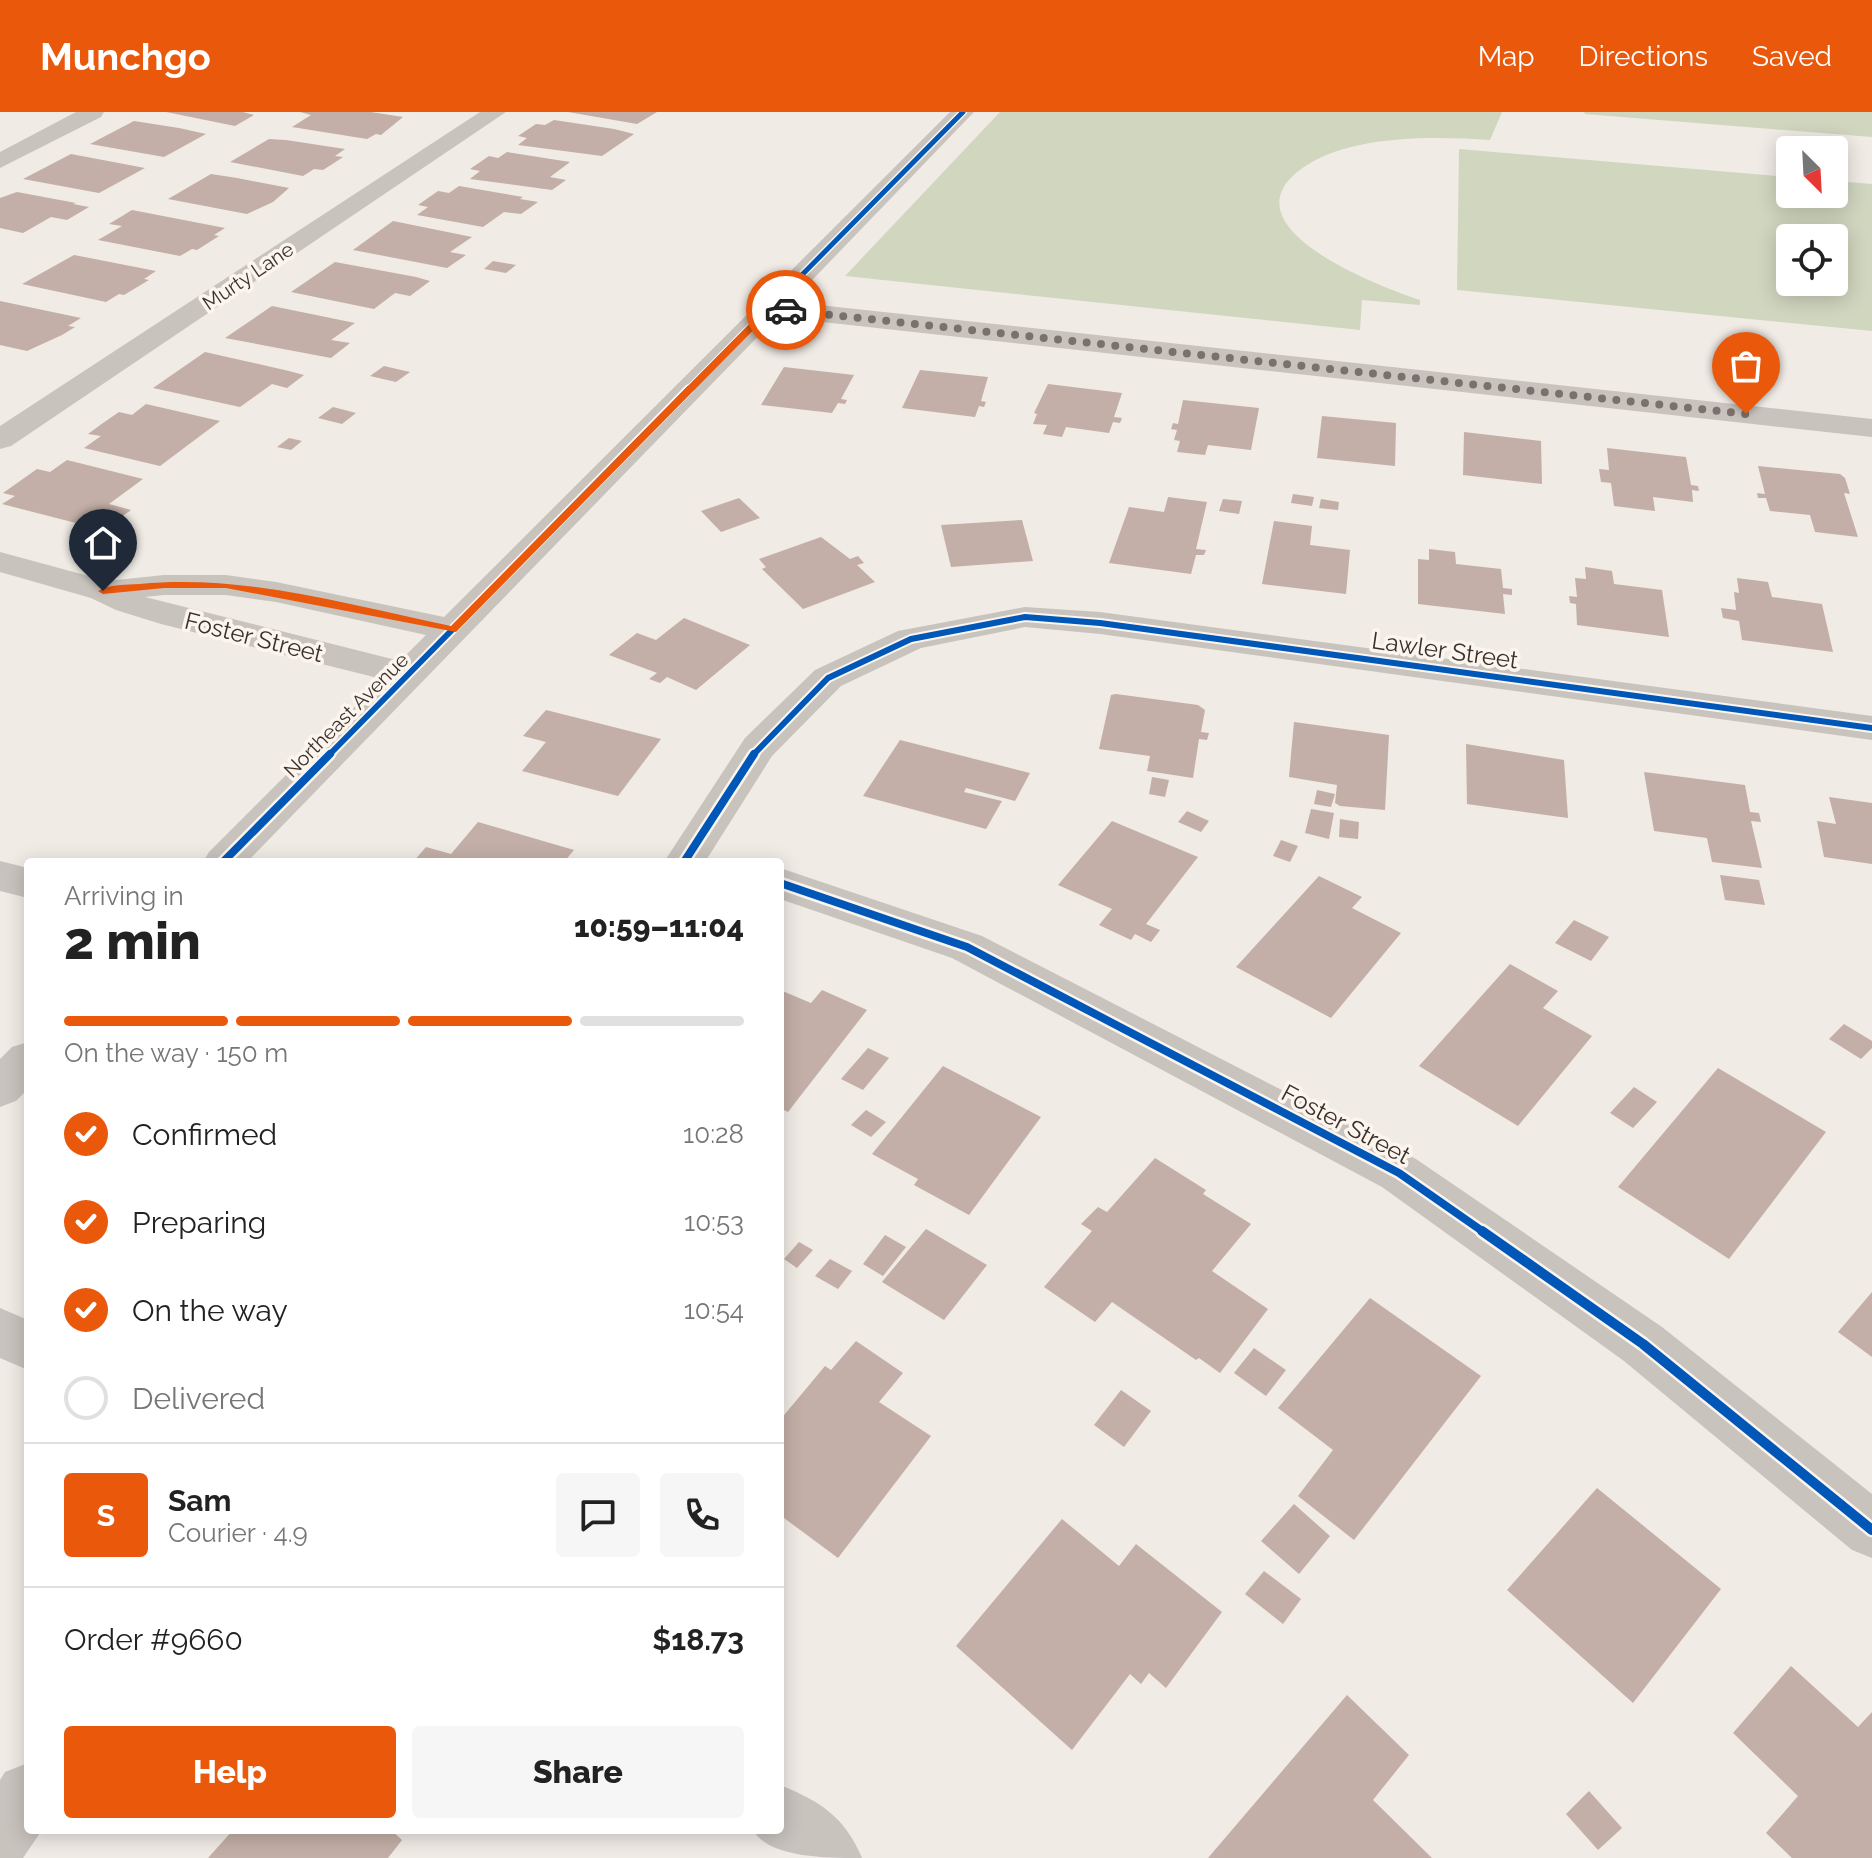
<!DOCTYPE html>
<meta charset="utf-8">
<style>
:root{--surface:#fff;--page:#f6f6f6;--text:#222;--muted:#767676;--line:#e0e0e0;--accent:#ea580c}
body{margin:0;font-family:Raleway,sans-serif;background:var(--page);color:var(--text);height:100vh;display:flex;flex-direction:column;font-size:30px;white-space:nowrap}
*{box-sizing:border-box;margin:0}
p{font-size:26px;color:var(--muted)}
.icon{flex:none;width:44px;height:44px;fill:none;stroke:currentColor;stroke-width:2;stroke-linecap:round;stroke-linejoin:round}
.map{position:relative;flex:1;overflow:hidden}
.panel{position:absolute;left:24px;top:746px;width:760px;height:976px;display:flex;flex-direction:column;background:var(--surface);border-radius:8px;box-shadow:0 4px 20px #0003}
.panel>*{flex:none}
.needle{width:52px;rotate:156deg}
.controls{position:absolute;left:1776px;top:24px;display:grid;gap:16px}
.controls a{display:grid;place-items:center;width:72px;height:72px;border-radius:8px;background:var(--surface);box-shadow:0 4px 20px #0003;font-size:40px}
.pin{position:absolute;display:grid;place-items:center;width:68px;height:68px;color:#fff;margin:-82px -34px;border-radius:50% 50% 50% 0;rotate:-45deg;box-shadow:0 0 8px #0007}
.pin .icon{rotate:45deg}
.courier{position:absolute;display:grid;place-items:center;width:80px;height:80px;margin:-40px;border:6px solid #ea580c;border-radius:50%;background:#fff;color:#222;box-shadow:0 2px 10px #0007}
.headline em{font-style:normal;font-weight:800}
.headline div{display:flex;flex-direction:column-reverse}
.headline{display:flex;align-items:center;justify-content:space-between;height:136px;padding:0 40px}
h1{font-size:52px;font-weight:800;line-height:60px}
.bar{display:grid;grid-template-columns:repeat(4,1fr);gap:12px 8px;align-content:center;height:96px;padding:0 40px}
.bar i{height:10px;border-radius:6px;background:var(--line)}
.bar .on{background:var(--accent)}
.bar p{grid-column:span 4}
.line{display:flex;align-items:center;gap:20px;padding:0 40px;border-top:2px solid var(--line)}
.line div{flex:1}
.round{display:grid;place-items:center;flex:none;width:84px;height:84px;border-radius:8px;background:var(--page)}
ol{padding:0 40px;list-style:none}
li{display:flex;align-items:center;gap:24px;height:88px}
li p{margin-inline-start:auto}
li .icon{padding:8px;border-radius:50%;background:var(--accent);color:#fff;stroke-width:4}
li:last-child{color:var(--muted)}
li i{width:44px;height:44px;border:4px solid var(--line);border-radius:50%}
.button{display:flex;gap:16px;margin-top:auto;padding:16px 40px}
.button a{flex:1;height:92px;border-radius:8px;background:var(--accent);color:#fff;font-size:32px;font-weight:800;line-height:92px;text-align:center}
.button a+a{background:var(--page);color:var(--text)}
header{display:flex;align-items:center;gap:48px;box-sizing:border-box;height:112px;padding:0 40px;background:var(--accent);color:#fff}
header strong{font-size:38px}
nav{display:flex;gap:44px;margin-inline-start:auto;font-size:28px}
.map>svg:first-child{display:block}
.green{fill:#d1d6bf;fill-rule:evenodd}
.building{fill:#c3afa7}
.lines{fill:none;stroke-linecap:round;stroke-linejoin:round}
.minor{fill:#c9c3be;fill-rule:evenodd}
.cycleway-far3-casing{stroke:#fbf5ee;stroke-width:8}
.cycleway-far2-casing{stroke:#fbf5ee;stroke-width:10}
.cycleway-far1-casing{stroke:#fbf5ee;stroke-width:13}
.cycleway-casing{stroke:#fbf5ee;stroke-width:15}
.cycleway-far3{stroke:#0057b8;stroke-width:5}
.cycleway-far2{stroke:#0057b8;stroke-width:6}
.cycleway-far1{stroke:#0057b8;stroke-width:8}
.cycleway{stroke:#0057b8;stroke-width:10}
.route{fill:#ea580c}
.done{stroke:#7a716c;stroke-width:8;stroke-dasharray:0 14.4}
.labels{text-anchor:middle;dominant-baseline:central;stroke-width:7;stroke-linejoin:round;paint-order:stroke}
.far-street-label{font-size:20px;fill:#3b302b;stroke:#fbf5ee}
.street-label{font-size:24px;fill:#3b302b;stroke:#fbf5ee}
</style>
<header>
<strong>Munchgo</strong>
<nav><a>Map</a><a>Directions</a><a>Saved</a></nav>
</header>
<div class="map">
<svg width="1872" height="1746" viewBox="0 0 1872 1746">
<rect width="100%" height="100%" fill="#f0ebe5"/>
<g class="green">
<path d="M 1000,0 L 1502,0 L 1490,28 C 1433,24 1342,22 1296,61 C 1229,118 1383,176 1420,188 L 1420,193 L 1362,188 L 1360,218 L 845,164 Z"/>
<polygon points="1584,0 1872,0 1872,25 1585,2"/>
<path d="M 1459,37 L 1790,65 L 1790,82 L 1834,82 L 1834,69 L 1872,72 L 1872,219 L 1457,178 ZM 1790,126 L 1834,126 L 1834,170 L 1790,170 Z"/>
</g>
<g class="building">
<polygon points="166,0 243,0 254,3 235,14"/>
<polygon points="300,0 371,0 403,5 381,23 376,22 367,27 292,15 311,3"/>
<polygon points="568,0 657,0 637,12"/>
<polygon points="554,8 614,17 634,22 602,44 518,33 527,26 518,24 536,12 545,13"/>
<polygon points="134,9 179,16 206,22 164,45 90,32"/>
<polygon points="269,27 286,28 345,37 335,44 343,45 334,51 323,58 314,57 303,64 230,50"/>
<polygon points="507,40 570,50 550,65 566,68 552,78 470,67 480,59 470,57 489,44 498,46"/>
<polygon points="71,42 145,56 99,81 23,67"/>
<polygon points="211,62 237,66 289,76 273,90 247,102 168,87"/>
<polygon points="459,74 523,85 520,87 538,90 521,102 504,100 483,115 417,103 428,95 418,93 438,79 449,81"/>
<polygon points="17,80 76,91 73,92 89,95 67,108 51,105 23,121 0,116 0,86"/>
<polygon points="132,98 225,116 214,123 219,124 197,138 192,137 180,144 98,128 122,114 109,112"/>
<polygon points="393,109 472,125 450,140 466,143 447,156 353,138"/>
<polygon points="74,143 156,159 144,167 149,168 124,183 119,182 106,190 22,172"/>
<polygon points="493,149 516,153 506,161 484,157"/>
<polygon points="335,150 416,165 430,169 410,184 395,181 374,197 291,180"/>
<polygon points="0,189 81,206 68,214 75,215 62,223 27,239 0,233"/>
<polygon points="272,194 355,211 331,228 350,231 331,246 225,226"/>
<polygon points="205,240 289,259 304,263 287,276 272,272 240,295 153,276"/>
<polygon points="384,254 410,260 396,270 370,264"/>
<polygon points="784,255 854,263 841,287 847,288 845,292 838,291 832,301 761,293"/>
<polygon points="920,258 988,265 981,289 986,290 984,295 979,294 975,305 902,296"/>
<polygon points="1048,272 1122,281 1114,305 1122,306 1120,311 1113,310 1109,321 1066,315 1062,325 1043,322 1047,313 1033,312 1037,302 1034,301"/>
<polygon points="1183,288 1259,296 1251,338 1208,333 1205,343 1177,340 1180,329 1174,328 1177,318 1171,317 1173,311 1178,312"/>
<polygon points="146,292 220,309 160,354 84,336 101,324 88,322 103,311 119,300 132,303"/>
<polygon points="333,295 356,301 342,312 318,306"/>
<polygon points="1322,304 1396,311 1395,354 1317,346"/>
<polygon points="1464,320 1541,329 1542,372 1463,363"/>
<polygon points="289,326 302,329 291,338 277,335"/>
<polygon points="1607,336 1686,345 1691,373 1698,374 1699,379 1692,378 1693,390 1653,385 1655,399 1614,394 1611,371 1601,370 1599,357 1609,358"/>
<polygon points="67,348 143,367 109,392 131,398 103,418 2,392 15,384 3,381 37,357 50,360"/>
<polygon points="1758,354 1840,362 1845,366 1850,382 1844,381 1858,425 1815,420 1810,403 1770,399 1766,386 1758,386 1757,381 1765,382"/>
<polygon points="1293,382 1314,385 1312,394 1291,391"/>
<polygon points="1168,385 1207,390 1196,437 1206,438 1204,443 1196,443 1191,462 1109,451 1129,395 1164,400"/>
<polygon points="739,386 760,406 721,420 701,399"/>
<polygon points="1223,387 1242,389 1239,402 1219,399"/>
<polygon points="1321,387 1339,390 1338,398 1319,396"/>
<polygon points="1022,408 1033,449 951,455 941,413"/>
<polygon points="1274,409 1312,414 1310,433 1350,438 1346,482 1262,472"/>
<polygon points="821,425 850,447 858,444 864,451 857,453 875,470 803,497 762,457 766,455 759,447"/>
<polygon points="1429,437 1455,440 1456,452 1501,457 1503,476 1512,477 1512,483 1503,482 1505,502 1418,492 1418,447 1429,448"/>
<polygon points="1585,455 1612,459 1614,472 1662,478 1669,525 1577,513 1576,492 1570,491 1569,484 1577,485 1575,466 1586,467"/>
<polygon points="1737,466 1768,470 1772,485 1822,492 1833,540 1742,528 1739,509 1723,506 1721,496 1736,498 1734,480 1739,481"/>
<polygon points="684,506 750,533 696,578 667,565 660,571 649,567 657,561 609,543 637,521 656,528"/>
<polygon points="1116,582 1198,593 1205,598 1201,620 1209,621 1207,628 1199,627 1193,666 1147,659 1150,644 1099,637 1111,583"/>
<polygon points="546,598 661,627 618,684 522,659 546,630 523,624"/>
<polygon points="1294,610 1389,623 1385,698 1340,694 1335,691 1337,673 1289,665"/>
<polygon points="900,628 1030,661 1015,689 966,676 964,680 1002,689 986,717 863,684"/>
<polygon points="1466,632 1564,648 1568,706 1467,692"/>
<polygon points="1644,660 1745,673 1750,700 1759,701 1761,710 1751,709 1762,756 1712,750 1707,726 1654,719"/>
<polygon points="1152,665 1169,668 1165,685 1149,682"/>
<polygon points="1317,678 1335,682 1331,695 1314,692"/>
<polygon points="1829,685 1872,691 1872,752 1824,745 1817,709 1836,712"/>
<polygon points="1311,697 1334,701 1329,727 1305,721"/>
<polygon points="1187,699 1209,709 1201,720 1178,710"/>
<polygon points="1340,707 1359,710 1358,727 1339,725"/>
<polygon points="1112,709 1198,745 1146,812 1160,818 1151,830 1135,822 1131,828 1099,813 1112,797 1058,773"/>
<polygon points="478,710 574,738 564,750 413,750 426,735 451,742"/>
<polygon points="1281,728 1298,734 1290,750 1273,744"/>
<polygon points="1720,763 1759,768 1765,793 1725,788"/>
<polygon points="1319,764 1362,785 1352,796 1401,821 1331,906 1236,855"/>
<polygon points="1574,808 1609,825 1591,849 1555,831"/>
<polygon points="1510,852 1558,879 1543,896 1592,924 1518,1014 1419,954"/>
<polygon points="780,878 811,891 822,878 867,898 788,1000 780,996"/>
<polygon points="1844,912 1872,929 1872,936 1861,947 1829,927"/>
<polygon points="868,936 889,946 863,978 841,967"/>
<polygon points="943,954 1041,1005 969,1103 914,1073 918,1067 872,1042"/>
<polygon points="1718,956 1826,1020 1729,1147 1618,1075"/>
<polygon points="1634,975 1657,990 1633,1016 1610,1001"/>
<polygon points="866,998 886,1010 871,1025 851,1013"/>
<polygon points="1155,1046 1206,1078 1203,1082 1251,1112 1212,1159 1268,1197 1220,1261 1199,1246 1196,1248 1112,1190 1095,1210 1044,1175 1092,1119 1081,1112 1098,1095 1107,1100"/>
<polygon points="926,1117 987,1153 944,1208 882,1170"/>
<polygon points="885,1123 906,1135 883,1164 863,1152"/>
<polygon points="799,1130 813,1138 797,1156 784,1147"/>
<polygon points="830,1147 852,1159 838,1177 815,1164"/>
<polygon points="1872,1180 1872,1245 1838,1220"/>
<polygon points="1370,1186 1481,1264 1354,1428 1298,1384 1333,1338 1278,1296"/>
<polygon points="856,1229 903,1261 879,1290 931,1324 838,1446 780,1403 780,1308 825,1254 831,1258"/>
<polygon points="1254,1236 1286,1258 1266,1284 1234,1261"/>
<polygon points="1121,1278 1151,1299 1124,1335 1094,1313"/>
<polygon points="1597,1376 1721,1477 1633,1591 1507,1478"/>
<polygon points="1294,1392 1330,1424 1299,1462 1261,1429"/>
<polygon points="1062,1407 1119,1454 1136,1432 1222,1500 1166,1576 1149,1561 1141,1572 1130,1562 1072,1638 956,1534"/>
<polygon points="1264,1459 1301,1487 1283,1512 1245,1482"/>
<polygon points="1791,1554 1858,1615 1872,1600 1872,1746 1792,1746 1766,1721 1798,1684 1733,1621"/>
<polygon points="1347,1583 1409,1643 1373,1688 1432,1746 1208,1746"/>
<polygon points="1589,1679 1622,1716 1598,1738 1566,1702"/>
<polygon points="233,1718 391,1718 402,1728 388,1746 208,1746"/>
</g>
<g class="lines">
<g class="minor">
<polygon points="76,0 104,0 101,5 0,56 0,40"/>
<polygon points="480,0 506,0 11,334 0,337 0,314"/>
<path d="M 950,0 L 974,0 L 791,190 L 1872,307 L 1872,325 L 777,205 L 247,750 L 203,750 L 209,740 L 382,567 L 161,512 L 116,498 L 91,486 L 0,460 L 0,440 L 107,469 L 164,463 L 226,463 L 276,470 L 444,505 ZM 164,483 L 226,483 L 276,490 L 426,523 L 400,549 L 145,485 Z"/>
<polygon points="1025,495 1100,500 1872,604 1872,628 1100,522 1025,515 921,536 841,574 772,644 705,750 664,750 745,626 815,558 898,519"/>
<polygon points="0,749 28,756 28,786 0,779"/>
<polygon points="780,756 982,824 1416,1047 1662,1215 1872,1382 1872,1446 1852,1438 1624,1249 1382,1075 952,846 780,787"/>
<polygon points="28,930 28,977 16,989 0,995 0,947 12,935"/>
<polygon points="0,1196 28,1208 28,1258 0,1246"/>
<polygon points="28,1651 28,1718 42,1718 23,1746 0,1746 0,1668 5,1660"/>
<path d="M 780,1673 C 820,1689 845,1705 862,1746 C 827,1746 769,1746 753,1718 L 780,1718 Z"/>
</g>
<defs>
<polyline id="cycleway-far3" points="687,279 963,0"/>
<g id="cycleway-far2">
<polyline points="328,644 689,277"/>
<polyline points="752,644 828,566 911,527 1025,505 1100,511 1872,616"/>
</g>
<g id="cycleway-far1">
<polyline points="223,750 330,642"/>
<polyline points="684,750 754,642"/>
<polyline points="780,771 967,835 1399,1061 1485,1121"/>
</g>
<polyline id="cycleway" points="1482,1119 1643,1232 1872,1418"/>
</defs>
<use href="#cycleway-far3" class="cycleway-far3-casing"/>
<use href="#cycleway-far2" class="cycleway-far2-casing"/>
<use href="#cycleway-far1" class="cycleway-far1-casing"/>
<use href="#cycleway" class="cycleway-casing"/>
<use href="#cycleway-far3" class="cycleway-far3"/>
<use href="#cycleway-far2" class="cycleway-far2"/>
<use href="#cycleway-far1" class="cycleway-far1"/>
<use href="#cycleway" class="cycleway"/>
</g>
<path class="route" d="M 767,194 L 790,198 L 772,199 L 456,520 L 226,476 L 164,476 L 103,482 L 98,479 C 109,472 127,473 140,472 C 246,462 348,493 451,514 Z"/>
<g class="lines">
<polyline class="done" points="786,198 1746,302"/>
</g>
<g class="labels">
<g class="far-street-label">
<text transform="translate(248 164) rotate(-34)">Murty Lane</text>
<text transform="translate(346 603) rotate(-45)">Northeast Avenue</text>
</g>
<g class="street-label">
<text transform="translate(254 525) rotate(14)">Foster Street</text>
<text transform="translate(1445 538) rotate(8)">Lawler Street</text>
<text transform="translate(1346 1012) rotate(28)">Foster Street</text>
</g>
</g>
</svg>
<div class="controls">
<a><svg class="needle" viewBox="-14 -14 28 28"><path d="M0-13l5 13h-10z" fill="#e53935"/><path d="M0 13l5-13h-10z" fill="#767676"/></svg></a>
<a><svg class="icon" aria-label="locate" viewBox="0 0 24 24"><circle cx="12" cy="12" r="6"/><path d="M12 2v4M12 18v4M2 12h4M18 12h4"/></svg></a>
</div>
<div class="pin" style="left:1746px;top:302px;background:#ea580c"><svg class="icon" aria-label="bag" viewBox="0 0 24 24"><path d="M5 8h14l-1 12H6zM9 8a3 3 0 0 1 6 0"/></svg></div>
<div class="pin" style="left:103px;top:479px;background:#1f2937"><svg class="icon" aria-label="home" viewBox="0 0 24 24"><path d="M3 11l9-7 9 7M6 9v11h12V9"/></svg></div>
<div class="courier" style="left:786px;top:198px"><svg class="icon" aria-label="car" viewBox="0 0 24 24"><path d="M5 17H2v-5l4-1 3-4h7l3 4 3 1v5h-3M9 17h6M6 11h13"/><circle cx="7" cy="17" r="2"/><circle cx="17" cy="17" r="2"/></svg></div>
<section class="panel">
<div class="headline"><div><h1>2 min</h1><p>Arriving in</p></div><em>10:59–11:04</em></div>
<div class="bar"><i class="on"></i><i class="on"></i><i class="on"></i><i></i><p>On the way · 150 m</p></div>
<ol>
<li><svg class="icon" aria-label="check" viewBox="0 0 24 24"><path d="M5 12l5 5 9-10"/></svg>Confirmed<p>10:28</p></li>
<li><svg class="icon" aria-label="check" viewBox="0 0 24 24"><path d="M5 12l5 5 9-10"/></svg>Preparing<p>10:53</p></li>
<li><svg class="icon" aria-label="check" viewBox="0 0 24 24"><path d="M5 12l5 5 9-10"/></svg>On the way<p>10:54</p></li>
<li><i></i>Delivered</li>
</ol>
<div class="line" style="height:144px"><b class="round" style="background:var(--accent);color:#fff">S</b><div><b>Sam</b><p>Courier · 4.9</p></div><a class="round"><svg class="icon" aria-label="chat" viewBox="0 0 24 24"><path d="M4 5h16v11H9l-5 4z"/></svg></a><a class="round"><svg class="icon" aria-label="phone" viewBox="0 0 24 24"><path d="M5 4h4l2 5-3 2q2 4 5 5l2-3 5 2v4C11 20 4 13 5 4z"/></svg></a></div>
<div class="line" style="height:104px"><div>Order #9660</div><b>$18.73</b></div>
<div class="button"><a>Help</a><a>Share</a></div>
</section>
</div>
